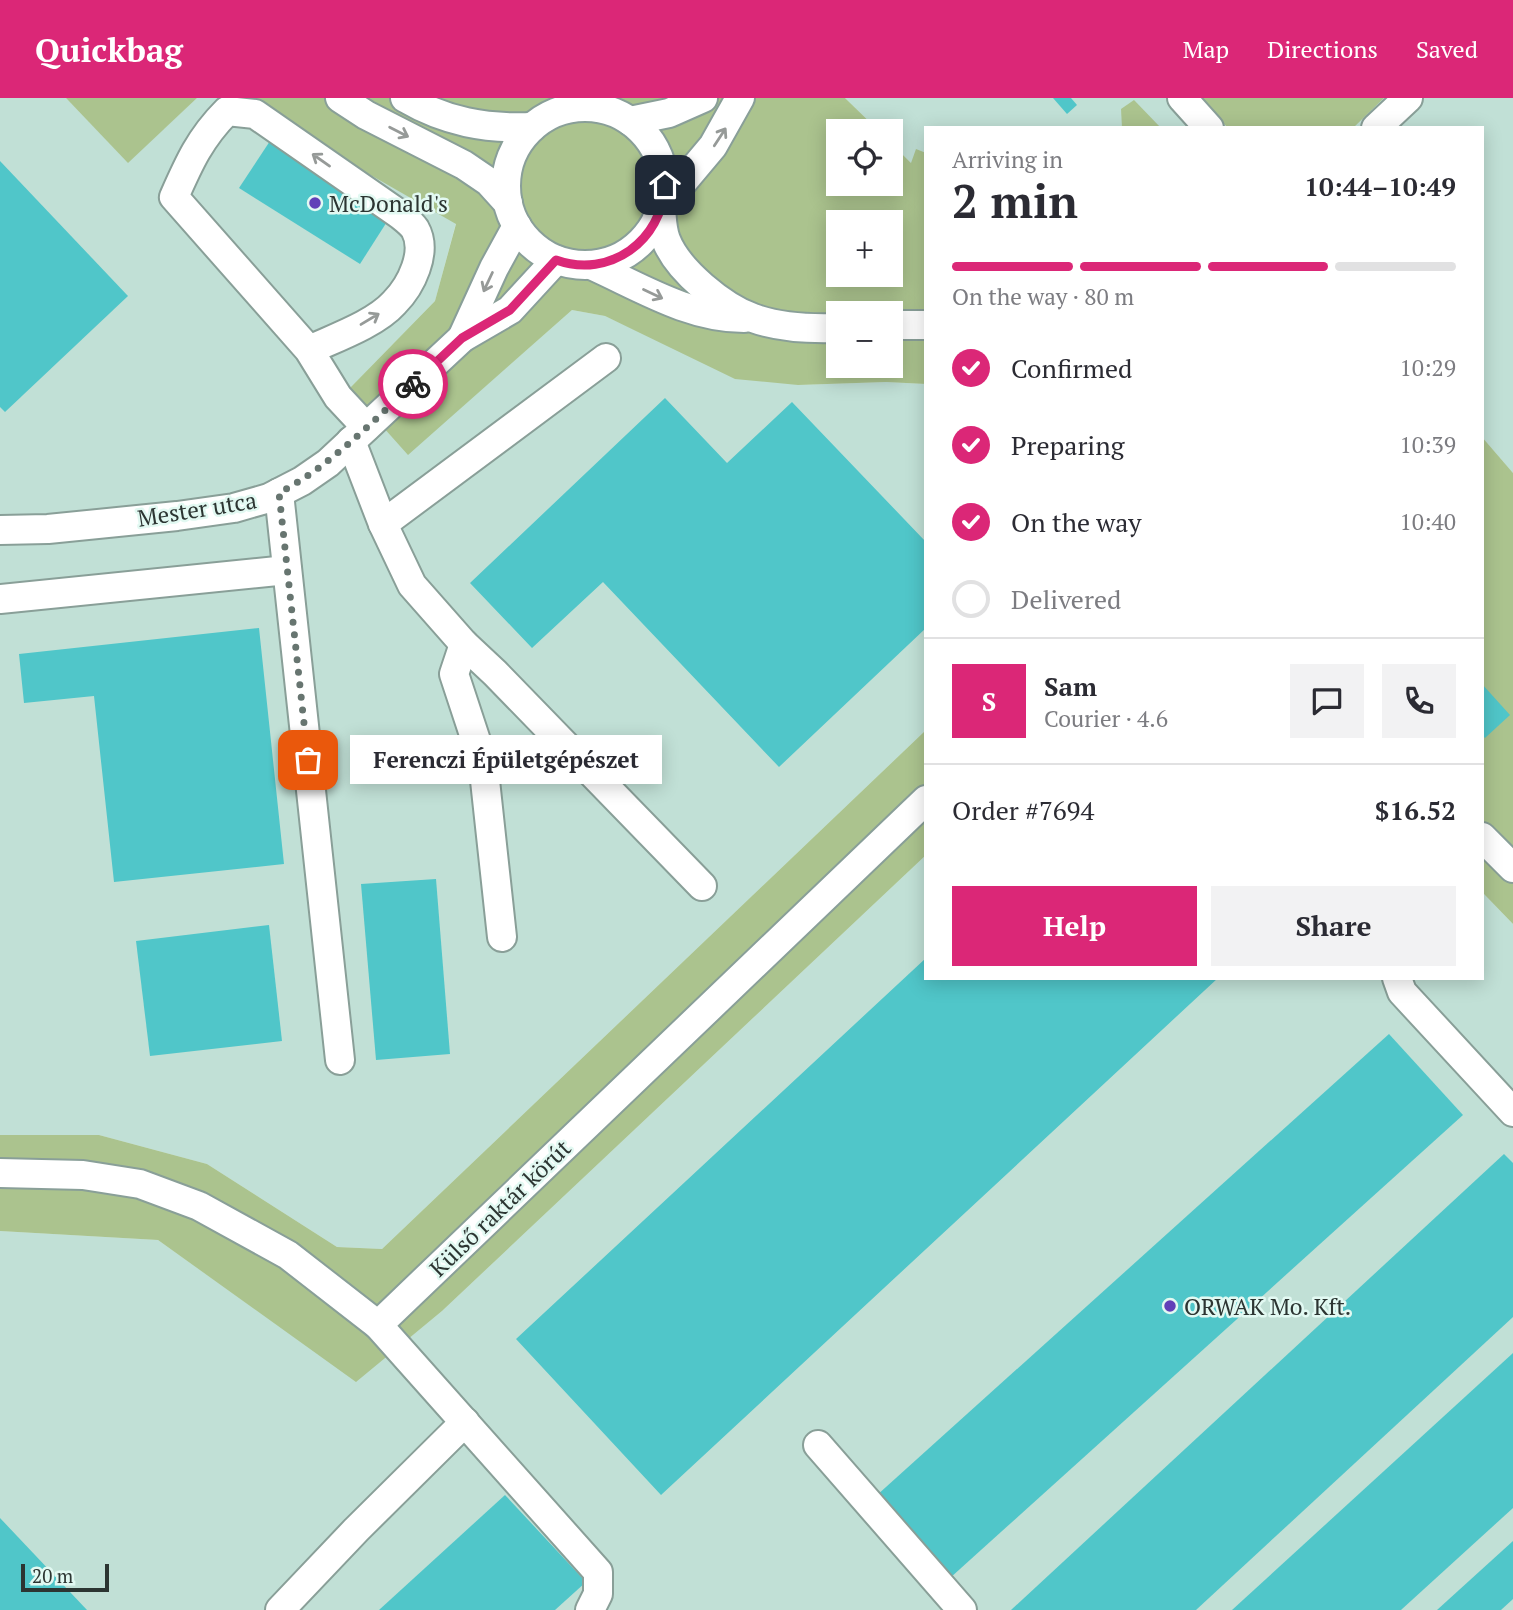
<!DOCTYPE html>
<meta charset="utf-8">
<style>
:root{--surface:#fff;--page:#f2f2f3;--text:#2b2b33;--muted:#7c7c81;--line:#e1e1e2;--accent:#db2777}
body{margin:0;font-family:"PT Serif",serif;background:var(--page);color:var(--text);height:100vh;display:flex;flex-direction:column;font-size:26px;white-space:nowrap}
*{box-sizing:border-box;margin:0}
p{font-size:23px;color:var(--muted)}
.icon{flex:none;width:38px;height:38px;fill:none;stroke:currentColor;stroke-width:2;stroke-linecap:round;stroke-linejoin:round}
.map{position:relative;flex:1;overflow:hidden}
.drawer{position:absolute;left:924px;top:28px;width:560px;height:854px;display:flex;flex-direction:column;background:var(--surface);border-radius:0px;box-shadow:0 4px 18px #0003}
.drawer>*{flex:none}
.controls{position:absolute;left:826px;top:21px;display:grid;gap:14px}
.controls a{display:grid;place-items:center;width:77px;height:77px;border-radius:0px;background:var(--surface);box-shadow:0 4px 18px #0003;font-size:35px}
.scale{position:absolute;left:21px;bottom:18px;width:88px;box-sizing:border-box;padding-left:7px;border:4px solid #2c3532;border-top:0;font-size:19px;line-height:24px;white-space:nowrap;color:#2c3532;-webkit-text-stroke:5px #e2f9f2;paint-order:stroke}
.pin{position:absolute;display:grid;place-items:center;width:60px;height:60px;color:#fff;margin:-30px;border-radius:14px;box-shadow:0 4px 10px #0006}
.courier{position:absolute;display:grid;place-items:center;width:70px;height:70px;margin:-35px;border:5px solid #db2777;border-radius:50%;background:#fff;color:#222;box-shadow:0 2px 9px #0007}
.bubble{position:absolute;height:49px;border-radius:0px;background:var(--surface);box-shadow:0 4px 18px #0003;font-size:23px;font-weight:800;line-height:49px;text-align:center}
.overview em{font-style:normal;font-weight:800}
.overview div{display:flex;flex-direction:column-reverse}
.overview{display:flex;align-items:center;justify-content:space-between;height:119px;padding:0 28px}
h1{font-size:46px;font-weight:800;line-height:52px}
.bar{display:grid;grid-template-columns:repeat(4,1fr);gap:10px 7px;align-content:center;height:84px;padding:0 28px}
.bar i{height:9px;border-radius:5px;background:var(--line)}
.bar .current{background:var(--accent)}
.bar p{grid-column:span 4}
.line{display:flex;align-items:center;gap:18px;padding:0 28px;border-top:2px solid var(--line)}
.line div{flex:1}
.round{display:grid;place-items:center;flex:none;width:74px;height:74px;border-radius:0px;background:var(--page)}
ol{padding:0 28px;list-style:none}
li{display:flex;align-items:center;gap:21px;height:77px}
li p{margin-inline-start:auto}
li .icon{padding:7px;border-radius:50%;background:var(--accent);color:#fff;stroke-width:4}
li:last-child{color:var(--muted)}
li i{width:38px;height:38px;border:4px solid var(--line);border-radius:50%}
.cta{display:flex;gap:14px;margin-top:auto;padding:14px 28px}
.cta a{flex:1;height:80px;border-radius:0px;background:var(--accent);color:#fff;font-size:28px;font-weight:800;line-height:80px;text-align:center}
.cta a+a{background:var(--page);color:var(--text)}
header{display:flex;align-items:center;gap:42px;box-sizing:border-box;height:98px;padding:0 35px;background:var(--accent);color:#fff}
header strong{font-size:33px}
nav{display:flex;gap:38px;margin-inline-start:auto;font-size:24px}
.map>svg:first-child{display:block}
.built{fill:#c1e0d6}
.green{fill:#abc38e;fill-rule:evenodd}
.building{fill:#50c6c9}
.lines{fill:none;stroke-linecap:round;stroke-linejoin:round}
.minor-casing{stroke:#899f98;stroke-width:32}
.minor{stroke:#fff;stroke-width:28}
.oneway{stroke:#969a98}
.done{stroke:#677570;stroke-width:7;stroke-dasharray:0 12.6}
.route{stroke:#db2777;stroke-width:9}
.poi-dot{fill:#6140b8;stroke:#e2f9f2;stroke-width:2.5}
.labels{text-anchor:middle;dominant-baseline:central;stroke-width:5;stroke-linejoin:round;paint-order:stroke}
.poi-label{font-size:23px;fill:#2c3532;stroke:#e2f9f2;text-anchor:start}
.street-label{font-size:23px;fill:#2c3532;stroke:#e2f9f2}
</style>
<header>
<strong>Quickbag</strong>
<nav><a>Map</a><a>Directions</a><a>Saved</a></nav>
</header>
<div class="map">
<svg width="1513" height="1512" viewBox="0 0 1513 1512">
<rect width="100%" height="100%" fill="#d5ece4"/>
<g class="built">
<polygon points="0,0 66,0 128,64 197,0 236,0 456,125 435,203 349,291 408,356 572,212 605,218 646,237 798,287 886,284 926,286 926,632 382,1151 337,1149 207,1066 99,1037 0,1037"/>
<polygon points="845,0 1513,0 1513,375 1482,339 1482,30 926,30 926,80 891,45 891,33 879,33"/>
<polygon points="926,757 926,880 1482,880 1482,794 1513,826 1513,1512 0,1512 0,1133 158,1142 356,1283 442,1213"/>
</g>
<g class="green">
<polygon points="66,0 197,0 128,65"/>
<path d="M 236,0 L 845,0 L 879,33 L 838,33 L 838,86 L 891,86 L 891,45 L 911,65 L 916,51 L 926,55 L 926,286 L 886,284 L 798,287 L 735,281 L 605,218 L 572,212 L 408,357 L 349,291 L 435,203 L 456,126 ZM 838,124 L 891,124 L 891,177 L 838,177 ZM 838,215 L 891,215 L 891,268 L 838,268 Z"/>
<polygon points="1200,0 1384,0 1353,30 1228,30"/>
<polygon points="1134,2 1161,30 1122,30 1121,11"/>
<polygon points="1482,339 1513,375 1513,826 1482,794"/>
<polygon points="926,632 926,757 442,1213 356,1284 158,1142 0,1133 0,1037 99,1037 207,1066 337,1149 382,1151"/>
</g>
<g class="building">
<polygon points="1053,0 1071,0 1077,7 1067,16"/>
<polygon points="270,43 390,119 360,166 239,90"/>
<polygon points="0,63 128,198 5,314 0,309"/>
<polygon points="665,300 727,365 792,304 926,444 926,530 779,669 603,484 532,550 470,485"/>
<polygon points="259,530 284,766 114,784 94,598 24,605 19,556"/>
<polygon points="1482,586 1510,617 1485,640 1482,637"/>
<polygon points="436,781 450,956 376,962 361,786"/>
<polygon points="269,827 282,943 150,958 136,843"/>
<polygon points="926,860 926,880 1218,880 661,1397 516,1241"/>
<polygon points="1389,936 1463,1017 950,1480 876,1398"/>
<polygon points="1504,1056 1513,1065 1513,1219 1196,1512 1011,1512"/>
<polygon points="1513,1255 1513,1410 1401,1512 1232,1512"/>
<polygon points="505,1397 586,1484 555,1512 379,1512"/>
<polygon points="0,1420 87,1512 0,1512"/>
<polygon points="1513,1443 1513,1501 1501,1512 1437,1512"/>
</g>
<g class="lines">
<defs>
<g id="minor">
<polyline points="340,0 366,17 464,67 489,84 508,105"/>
<path d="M 405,0 C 446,24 486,31 532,29"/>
<path d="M 740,0 L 713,48 L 661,110 C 662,121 662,132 666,142 C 678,173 723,209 753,220 C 780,230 810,231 838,230"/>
<polyline points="1182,0 1209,30"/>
<circle cx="585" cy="88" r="79"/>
<polyline points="630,23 669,15 703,0"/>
<polyline points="1376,30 1408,0"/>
<path d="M 591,167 C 640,189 689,220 744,220"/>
<polyline points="891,227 926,227"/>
<polyline points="462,240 494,170 517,128"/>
<path d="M 309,252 C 335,240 375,226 394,205 C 411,188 428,154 415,131 C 411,125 404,120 399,116 L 255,16 L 227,13 C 200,40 189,65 174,99 L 309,252 L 338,299 L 366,329"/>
<polyline points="351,343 383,426 412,487 464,546 495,575 702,788"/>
<polyline points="279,395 340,962"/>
<polyline points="383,426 606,260"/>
<polyline points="0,432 48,431 177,418 234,410 269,400 302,383 328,365 462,240 510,212 556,162"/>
<polyline points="0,501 287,472"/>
<polyline points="464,546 454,576 483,664 502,839"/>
<polyline points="1482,739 1513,770"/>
<polyline points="1397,880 1402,894 1513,1014"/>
<polyline points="0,1075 83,1077 140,1086 199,1108 288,1157 378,1227 926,702"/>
<polyline points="378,1227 598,1474 598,1496 590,1512"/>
<polyline points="818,1347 962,1512"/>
<polyline points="280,1512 356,1432 465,1324"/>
</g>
</defs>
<use href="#minor" class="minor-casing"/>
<use href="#minor" class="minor"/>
</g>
<defs><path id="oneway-shaft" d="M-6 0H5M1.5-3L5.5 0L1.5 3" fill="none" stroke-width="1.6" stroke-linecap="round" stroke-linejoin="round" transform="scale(1.75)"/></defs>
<g class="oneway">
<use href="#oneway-shaft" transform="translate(399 34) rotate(27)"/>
<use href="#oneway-shaft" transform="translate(720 39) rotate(-57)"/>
<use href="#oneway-shaft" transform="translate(321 62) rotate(-145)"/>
<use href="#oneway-shaft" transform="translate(488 184) rotate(115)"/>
<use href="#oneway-shaft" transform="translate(653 196) rotate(25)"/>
<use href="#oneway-shaft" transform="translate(370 221) rotate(-31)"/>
</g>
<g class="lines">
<path class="done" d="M 308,662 L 279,395 C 330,368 371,325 413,286"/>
<path class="route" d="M 413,286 L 462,240 L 510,212 L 556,162 C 610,181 662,143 665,87"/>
</g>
<g class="poi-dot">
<circle cx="315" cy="105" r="7"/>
<circle cx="1170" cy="1208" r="7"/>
</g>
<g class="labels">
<g class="poi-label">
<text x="329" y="105">McDonald's</text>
<text x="1184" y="1208">ORWAK Mo. Kft.</text>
</g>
<g class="street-label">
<text transform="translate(197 411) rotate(-9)">Mester utca</text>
<text transform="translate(500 1110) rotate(-44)">Külső raktár körút</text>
</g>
</g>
</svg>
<div class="controls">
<a><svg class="icon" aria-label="locate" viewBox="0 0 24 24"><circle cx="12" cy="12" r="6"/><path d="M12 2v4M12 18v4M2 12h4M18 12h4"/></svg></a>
<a>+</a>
<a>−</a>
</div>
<div class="scale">20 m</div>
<div class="pin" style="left:308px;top:662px;background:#ea580c"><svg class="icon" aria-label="bag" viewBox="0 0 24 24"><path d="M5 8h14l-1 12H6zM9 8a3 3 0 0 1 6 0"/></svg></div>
<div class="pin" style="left:665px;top:87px;background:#1f2937"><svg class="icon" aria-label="home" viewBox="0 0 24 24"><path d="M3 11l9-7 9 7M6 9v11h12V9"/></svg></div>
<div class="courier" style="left:413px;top:286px"><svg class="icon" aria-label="bike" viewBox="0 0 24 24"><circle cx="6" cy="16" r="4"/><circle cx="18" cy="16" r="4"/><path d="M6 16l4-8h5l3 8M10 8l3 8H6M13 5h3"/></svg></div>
<div class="bubble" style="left:350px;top:637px;width:312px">Ferenczi Épületgépészet</div>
<section class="drawer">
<div class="overview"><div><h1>2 min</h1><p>Arriving in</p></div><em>10:44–10:49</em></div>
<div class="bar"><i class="current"></i><i class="current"></i><i class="current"></i><i></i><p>On the way · 80 m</p></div>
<ol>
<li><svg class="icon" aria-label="check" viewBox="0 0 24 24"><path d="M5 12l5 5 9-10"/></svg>Confirmed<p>10:29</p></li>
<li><svg class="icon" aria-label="check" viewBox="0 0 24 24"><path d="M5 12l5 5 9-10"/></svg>Preparing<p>10:39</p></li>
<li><svg class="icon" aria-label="check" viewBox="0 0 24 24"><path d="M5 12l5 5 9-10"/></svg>On the way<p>10:40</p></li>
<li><i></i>Delivered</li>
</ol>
<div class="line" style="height:126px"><b class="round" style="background:var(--accent);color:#fff">S</b><div><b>Sam</b><p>Courier · 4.6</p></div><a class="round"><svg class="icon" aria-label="chat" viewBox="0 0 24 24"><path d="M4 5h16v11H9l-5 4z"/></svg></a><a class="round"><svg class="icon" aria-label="phone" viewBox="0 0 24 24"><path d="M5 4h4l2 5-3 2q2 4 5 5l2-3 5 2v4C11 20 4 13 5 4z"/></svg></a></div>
<div class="line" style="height:91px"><div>Order #7694</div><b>$16.52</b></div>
<div class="cta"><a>Help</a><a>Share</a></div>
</section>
</div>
